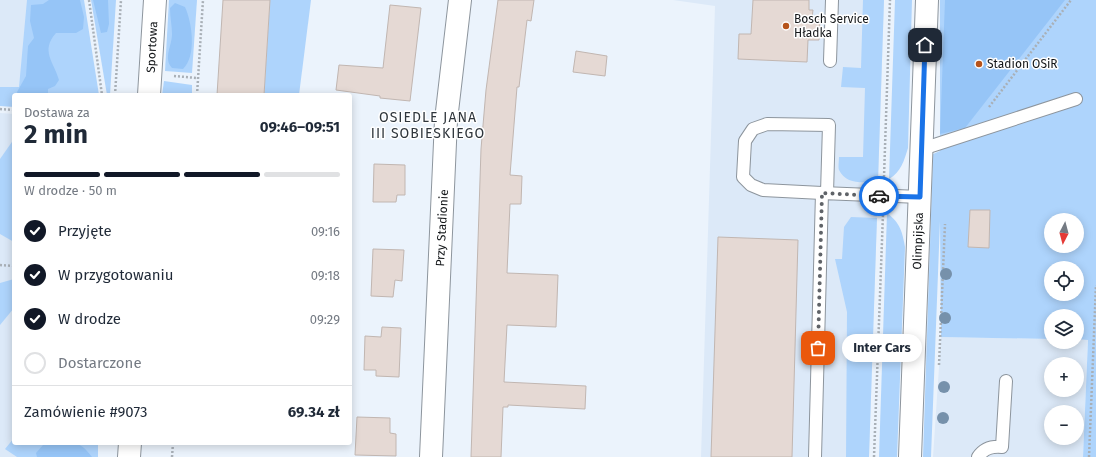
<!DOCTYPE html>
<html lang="pl">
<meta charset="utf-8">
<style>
:root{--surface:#fff;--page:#f6f6f7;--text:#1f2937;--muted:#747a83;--line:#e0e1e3;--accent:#111827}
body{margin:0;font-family:"Fira Sans",sans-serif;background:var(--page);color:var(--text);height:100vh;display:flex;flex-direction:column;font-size:15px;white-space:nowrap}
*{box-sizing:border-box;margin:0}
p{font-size:13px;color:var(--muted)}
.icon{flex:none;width:22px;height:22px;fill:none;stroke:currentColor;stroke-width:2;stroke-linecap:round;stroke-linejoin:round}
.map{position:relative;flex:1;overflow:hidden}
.side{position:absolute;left:12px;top:93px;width:340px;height:352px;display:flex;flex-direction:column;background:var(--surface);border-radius:4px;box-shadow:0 2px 10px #0003}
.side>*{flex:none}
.needle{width:26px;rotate:186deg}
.controls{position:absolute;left:1044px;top:213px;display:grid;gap:8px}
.controls a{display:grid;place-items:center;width:40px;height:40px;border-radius:50%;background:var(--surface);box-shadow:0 2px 10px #0003;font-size:20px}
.pin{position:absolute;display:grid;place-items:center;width:34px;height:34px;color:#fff;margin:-17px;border-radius:8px;box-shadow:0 2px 6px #0006}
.courier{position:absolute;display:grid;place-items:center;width:40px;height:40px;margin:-20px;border:3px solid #1a73e8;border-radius:50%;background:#fff;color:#222;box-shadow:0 1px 5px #0007}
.bubble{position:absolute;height:28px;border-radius:14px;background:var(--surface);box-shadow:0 2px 10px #0003;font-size:13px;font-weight:700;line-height:28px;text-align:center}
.head em{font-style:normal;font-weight:700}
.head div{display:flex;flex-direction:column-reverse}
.head{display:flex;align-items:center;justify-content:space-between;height:68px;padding:0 12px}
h1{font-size:26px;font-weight:700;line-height:30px}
.bar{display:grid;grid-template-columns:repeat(4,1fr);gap:6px 4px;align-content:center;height:48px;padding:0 12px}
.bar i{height:5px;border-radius:3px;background:var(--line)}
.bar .on{background:var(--accent)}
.bar p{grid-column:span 4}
.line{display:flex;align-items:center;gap:10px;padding:0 12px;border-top:1px solid var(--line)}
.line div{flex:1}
ol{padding:0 12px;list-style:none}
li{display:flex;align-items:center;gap:12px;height:44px}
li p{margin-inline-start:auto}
li .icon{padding:4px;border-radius:50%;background:var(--accent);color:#fff;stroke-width:4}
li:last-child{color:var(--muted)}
li i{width:22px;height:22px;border:2px solid var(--line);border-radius:50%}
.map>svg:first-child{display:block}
.built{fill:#dce9f8;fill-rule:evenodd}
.green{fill:#aed4fc;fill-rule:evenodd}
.forest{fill:#96c5f7}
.building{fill:#e5d9d4;stroke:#c1b6b1}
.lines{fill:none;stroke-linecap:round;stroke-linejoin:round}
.service-casing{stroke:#8d959d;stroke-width:14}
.minor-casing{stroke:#8d959d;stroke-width:24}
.tertiary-casing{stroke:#8d959d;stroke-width:24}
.path{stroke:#a9b0b7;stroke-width:2.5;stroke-dasharray:2 2;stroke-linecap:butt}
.service{stroke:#fff;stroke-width:12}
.minor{stroke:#fff;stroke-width:22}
.tertiary{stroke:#fff;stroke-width:22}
.tree{fill:#7691ab}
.done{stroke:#5f6368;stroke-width:4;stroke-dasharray:0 7.2}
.route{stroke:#1a73e8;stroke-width:5}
.poi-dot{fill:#b6531b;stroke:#fff;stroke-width:1.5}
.labels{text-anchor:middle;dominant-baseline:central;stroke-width:3;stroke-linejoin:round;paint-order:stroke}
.poi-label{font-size:12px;fill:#131619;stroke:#fff;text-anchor:start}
.street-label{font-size:12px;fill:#131619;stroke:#fff}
.quarter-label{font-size:14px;letter-spacing:1px;fill:#2f363c;stroke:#fff}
</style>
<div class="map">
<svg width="1096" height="457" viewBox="0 0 1096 457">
<rect width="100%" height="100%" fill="#ebf3fc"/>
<g class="built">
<polygon points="0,0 58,0 65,90 0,87"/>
<polygon points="673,0 884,0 869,457 701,457 715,6"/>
<polygon points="0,113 14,114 14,443 98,443 98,457 0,457"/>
<path d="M 941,337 L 1051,339 L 1051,342 L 1077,342 L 1077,339 L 1088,339 L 1083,457 L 933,457 ZM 1051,364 L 1077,364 L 1077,390 L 1051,390 ZM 1051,412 L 1077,412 L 1077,438 L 1051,438 Z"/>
</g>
<g class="green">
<polygon points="27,0 84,0 99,95 14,95 14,107 0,106 0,87 19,87"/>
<polygon points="91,0 116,0 110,95 107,95"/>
<polygon points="169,0 197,0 192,73 165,71"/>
<polygon points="270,0 311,0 299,95 264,95"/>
<path d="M 863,0 L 884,0 L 878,181 C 865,183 846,185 839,170 C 838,167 839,161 839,157 L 863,157 L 865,88 L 841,87 L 843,67 L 861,68 Z"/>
<path d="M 895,0 L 912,0 L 908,148 C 904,161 901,172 889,179 Z"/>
<path d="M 940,0 L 1096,0 L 1096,457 L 1083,457 L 1088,340 L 1077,339 L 1077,316 L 1051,316 L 1051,339 L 941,337 L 940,221 L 931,457 L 923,457 L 933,154 L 940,151 ZM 1051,220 L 1077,220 L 1077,246 L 1051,246 ZM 1051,268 L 1077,268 L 1077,294 L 1051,294 Z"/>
<polygon points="164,81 192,85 192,95 162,95"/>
<polygon points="14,139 14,242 0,234 0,159"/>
<path d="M 887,213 C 900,223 902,231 905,247 L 897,457 L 879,457 Z"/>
<polygon points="851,217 877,218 869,457 846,457 847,312 835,259 842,259 844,227"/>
<polygon points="14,279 14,308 0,325 0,283"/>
<polygon points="14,438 14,443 98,443 98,457 17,457 5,449"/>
</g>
<g class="forest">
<path d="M 49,0 L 80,0 L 84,17 L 83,29 L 76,33 L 56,33 C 40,51 54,62 59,80 L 55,86 L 48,89 L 48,95 L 18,95 L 17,92 L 26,76 L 28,46 L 34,38 L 30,21 L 31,5 L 43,4 Z"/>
<polygon points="93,0 108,0 109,24 107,32 101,33"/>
<polygon points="945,0 1065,0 965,128 940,134"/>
<path d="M 175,3 L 185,7 C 192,22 197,56 183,69 L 172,68 C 163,58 172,46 172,34 C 172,26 170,17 170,8 Z"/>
<path d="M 52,443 C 73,443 78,439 92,457 L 37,457 L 36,453 L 43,445 Z"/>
</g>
<g class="building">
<polygon points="223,0 270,0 264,95 217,95"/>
<polygon points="498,0 534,0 531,21 527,20 519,87 517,87 510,175 522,176 521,204 510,204 507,273 558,275 556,327 507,325 504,382 586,386 585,409 508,405 508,407 503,407 501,457 471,457 481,149 486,90"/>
<polygon points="753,0 809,0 809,10 813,10 812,18 820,19 819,40 808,40 807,62 738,59 739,34 751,34"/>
<polygon points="390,5 421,8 410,101 380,98 380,96 336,90 339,65 383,68"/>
<polygon points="576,51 607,56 605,76 573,72"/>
<polygon points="374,164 405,165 405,195 397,195 396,202 373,202"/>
<polygon points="970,210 990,210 989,248 968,247"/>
<polygon points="718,237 798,240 792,457 711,457"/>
<polygon points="373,249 404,250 402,281 395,280 393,297 371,296"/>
<polygon points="382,327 401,328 399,377 376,376 376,370 364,370 365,336 381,337"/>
<polygon points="357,417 390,418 390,433 396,434 396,456 355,455"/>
</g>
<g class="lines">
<defs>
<g id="service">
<polyline points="830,61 832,0"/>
<polyline points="922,149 1076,99"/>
<polyline points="822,193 763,190 751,185 743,177 745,141 753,129 767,124 829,125 827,193"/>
<polyline points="815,457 822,193 920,197"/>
<path d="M 978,457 C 984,448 992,446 1002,447 L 1006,381"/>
</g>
<g id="minor">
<polyline points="149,95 155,0"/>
<polyline points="129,457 130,443"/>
<polyline points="431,457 446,120 460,0"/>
</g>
<polyline id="tertiary" points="910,457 927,0"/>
</defs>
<use href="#service" class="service-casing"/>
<use href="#minor" class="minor-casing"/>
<use href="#tertiary" class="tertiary-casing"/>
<g class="path">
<polyline points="89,0 102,95"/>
<polyline points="174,76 197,78"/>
<polyline points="115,95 121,0"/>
<polyline points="197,95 203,0"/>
<polyline points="989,107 1071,0"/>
<polyline points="0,109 14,110"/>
<polyline points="884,177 890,0"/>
<polyline points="0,265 14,266"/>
<polyline points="939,365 945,224"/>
<polyline points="172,457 173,443"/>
<polyline points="874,457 883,214"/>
<polyline points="1089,457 1096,285"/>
</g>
<use href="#service" class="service"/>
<use href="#minor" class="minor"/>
<use href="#tertiary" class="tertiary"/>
</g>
<g class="tree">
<circle cx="946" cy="274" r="6"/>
<circle cx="945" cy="318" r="6"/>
<circle cx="944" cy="387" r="6"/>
<circle cx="943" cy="418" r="6"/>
</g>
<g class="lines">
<polyline class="done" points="818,348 822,193 879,196"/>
<polyline class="route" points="879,196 920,197 925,45"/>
</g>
<g class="poi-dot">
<circle cx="786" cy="26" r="4"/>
<circle cx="979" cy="64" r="4"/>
</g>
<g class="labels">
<g class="poi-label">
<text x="794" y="19">Bosch Service<tspan x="794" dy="14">Hładka</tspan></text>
<text x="987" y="64">Stadion OSiR</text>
</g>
<g class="street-label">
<text transform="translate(152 47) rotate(-87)">Sportowa</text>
<text transform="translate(442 228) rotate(-87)">Przy Stadionie</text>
<text transform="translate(918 241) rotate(-88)">Olimpijska</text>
</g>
<g class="quarter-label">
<text x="428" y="117">OSIEDLE JANA<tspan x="428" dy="16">III SOBIESKIEGO</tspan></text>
</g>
</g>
</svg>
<div class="controls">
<a><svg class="needle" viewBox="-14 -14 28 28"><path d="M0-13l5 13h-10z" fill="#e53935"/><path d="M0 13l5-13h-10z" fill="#747a83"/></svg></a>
<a><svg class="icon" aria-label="locate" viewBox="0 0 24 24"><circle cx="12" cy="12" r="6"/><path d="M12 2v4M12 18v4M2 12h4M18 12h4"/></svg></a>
<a><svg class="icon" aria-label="layers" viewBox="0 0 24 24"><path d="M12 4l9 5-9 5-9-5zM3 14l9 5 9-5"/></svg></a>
<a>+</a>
<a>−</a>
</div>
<div class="pin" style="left:818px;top:348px;background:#ea580c"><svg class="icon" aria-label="bag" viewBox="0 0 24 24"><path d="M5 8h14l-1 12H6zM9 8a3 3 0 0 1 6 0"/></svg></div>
<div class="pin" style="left:925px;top:45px;background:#1f2937"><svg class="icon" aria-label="home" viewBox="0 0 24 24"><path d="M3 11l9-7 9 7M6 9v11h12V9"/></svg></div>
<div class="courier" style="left:879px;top:196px"><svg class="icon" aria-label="car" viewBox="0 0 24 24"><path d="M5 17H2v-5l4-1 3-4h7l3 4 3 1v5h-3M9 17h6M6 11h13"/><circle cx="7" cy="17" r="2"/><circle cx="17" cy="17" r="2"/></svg></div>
<div class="bubble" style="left:842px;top:334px;width:80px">Inter Cars</div>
<section class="side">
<div class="head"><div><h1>2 min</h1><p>Dostawa za</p></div><em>09:46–09:51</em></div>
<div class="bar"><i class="on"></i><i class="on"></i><i class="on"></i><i></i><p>W drodze · 50 m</p></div>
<ol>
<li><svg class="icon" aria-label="check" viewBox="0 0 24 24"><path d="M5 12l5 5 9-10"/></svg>Przyjęte<p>09:16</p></li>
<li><svg class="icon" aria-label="check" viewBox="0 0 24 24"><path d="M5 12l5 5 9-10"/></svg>W przygotowaniu<p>09:18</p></li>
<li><svg class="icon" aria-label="check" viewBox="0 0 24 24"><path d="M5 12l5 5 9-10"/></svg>W drodze<p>09:29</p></li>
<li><i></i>Dostarczone</li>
</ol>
<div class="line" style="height:52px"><div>Zamówienie #9073</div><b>69.34 zł</b></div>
</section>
</div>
